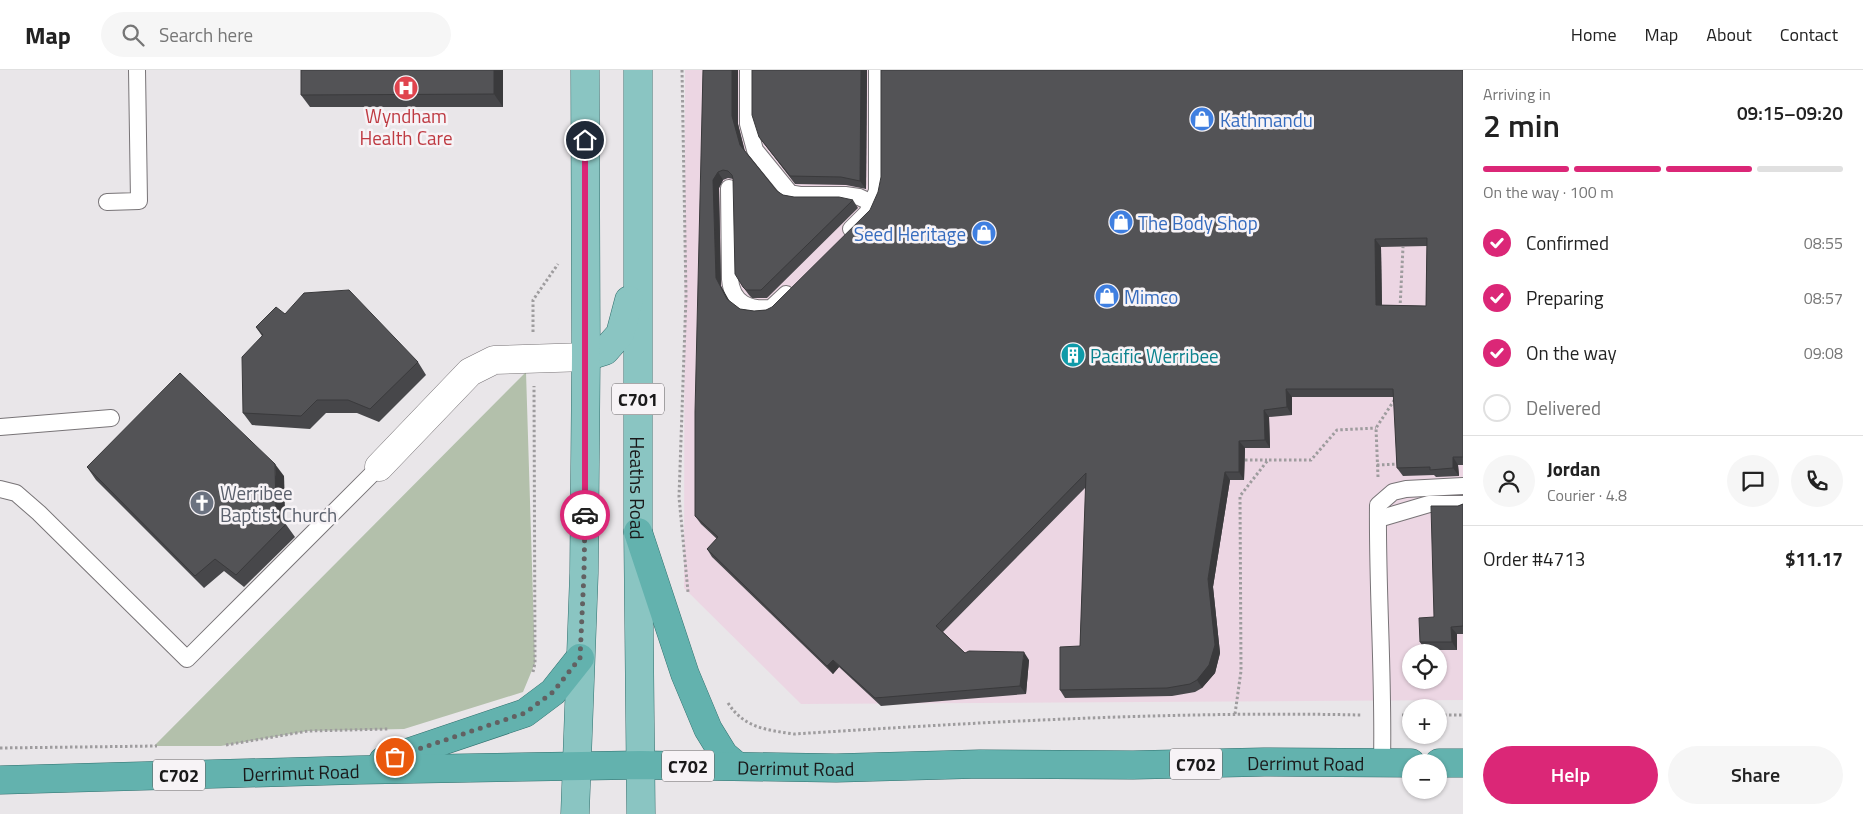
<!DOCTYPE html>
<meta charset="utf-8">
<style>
:root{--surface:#fff;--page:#f6f6f6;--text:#222;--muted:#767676;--line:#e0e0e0;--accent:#db2777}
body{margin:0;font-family:"Titillium Web",sans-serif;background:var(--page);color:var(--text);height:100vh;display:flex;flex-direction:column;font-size:19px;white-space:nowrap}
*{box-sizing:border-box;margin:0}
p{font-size:16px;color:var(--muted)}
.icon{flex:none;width:28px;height:28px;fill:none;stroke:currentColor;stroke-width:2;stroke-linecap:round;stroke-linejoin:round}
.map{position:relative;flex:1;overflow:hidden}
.details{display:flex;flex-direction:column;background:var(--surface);width:400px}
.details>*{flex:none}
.tools{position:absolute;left:1402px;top:574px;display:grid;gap:10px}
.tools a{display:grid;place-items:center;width:45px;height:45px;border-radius:50%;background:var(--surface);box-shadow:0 1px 4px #0004;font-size:25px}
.pin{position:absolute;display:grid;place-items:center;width:42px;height:42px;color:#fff;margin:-21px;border:2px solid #fff;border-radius:50%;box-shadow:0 1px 5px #0007}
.courier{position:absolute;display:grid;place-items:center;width:50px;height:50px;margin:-25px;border:4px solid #db2777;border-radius:50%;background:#fff;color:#222;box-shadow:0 1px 6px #0007}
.headline em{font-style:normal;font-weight:600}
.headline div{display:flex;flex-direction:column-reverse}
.headline{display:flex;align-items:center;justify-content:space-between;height:85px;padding:0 20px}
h1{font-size:32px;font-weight:600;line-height:38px}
.bar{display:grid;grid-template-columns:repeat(4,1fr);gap:8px 5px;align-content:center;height:60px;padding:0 20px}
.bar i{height:6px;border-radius:4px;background:var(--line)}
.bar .current{background:var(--accent)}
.bar p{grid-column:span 4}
.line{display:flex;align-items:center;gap:12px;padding:0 20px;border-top:1px solid var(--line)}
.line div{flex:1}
.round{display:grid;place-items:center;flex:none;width:52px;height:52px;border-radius:26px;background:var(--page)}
ol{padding:0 20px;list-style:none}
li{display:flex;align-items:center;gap:15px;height:55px}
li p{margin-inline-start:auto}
li .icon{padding:5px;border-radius:50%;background:var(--accent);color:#fff;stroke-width:4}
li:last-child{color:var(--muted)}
li i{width:28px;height:28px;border:2px solid var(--line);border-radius:50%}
.button{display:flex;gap:10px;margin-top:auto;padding:10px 20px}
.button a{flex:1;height:58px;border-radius:30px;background:var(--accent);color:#fff;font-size:20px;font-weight:600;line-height:58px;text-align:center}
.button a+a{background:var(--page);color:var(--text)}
header{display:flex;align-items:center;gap:30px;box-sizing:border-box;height:70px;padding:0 25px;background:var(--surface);border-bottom:1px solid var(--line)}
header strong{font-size:24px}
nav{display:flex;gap:28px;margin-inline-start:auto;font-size:18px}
.search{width:350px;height:45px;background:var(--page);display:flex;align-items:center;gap:12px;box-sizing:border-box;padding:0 18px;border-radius:28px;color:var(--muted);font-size:19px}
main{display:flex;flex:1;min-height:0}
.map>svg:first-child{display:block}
.commercial{fill:#ecd6e3;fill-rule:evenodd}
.green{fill:#b3c0ab}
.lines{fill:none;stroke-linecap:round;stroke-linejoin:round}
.service-casing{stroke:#787477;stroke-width:18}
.minor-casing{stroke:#787477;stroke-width:29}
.primary-casing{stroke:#306f6d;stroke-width:29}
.trunk-casing{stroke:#306f6d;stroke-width:29}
.path{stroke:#9e9c9e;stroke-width:3;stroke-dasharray:2.5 2.5;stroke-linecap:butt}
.service{stroke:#fff;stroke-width:16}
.minor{stroke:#fff;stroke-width:28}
.primary{stroke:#8ac5c2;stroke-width:28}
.trunk{stroke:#63b2ae;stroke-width:28}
.wall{fill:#47474a;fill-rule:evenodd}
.shaded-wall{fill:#3a3a3c}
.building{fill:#535356;stroke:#3a3a3c;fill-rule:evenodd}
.done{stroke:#626162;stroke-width:5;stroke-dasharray:0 9}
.route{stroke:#db2777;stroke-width:6}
.labels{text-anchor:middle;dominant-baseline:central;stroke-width:5;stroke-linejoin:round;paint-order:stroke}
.shield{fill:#f7f3f6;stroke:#5c5a5c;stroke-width:1}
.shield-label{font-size:18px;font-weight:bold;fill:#1a191a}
.health-label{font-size:19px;fill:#be3a42;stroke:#f7f3f6}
.shop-label{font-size:19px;fill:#366cbe;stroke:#f7f3f6;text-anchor:start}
.culture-label{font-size:19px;fill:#0d838f;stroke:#f7f3f6;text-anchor:start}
.street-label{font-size:19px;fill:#1a191a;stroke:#f7f3f6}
.worship-label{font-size:19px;fill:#5b616d;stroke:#f7f3f6;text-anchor:start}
</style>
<header>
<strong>Map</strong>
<div class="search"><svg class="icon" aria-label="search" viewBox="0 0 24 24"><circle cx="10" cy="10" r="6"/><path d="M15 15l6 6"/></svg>Search here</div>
<nav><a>Home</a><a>Map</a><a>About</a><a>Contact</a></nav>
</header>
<main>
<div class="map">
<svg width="1463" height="744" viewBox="0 0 1463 744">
<rect width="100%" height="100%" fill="#e9e6e9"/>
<path class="commercial" d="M 685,0 L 1463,0 L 1463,630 L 801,634 L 684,518 ZM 1411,582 L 1439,582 L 1439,610 L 1411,610 Z"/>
<polygon class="green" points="526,302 535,593 523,622 404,659 308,661 221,676 154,676"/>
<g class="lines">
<defs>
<g id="service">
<polyline points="748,0 748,54 755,80 790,123 801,125 845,125 859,127 872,133"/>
<path d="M 729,118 L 730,209 C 732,234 750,240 771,238 L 786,224"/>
<polyline points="107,132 139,131 137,0"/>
<polyline points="851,159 867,143 877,121 877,0"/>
<polyline points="0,357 111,348"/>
<polyline points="0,419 16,423 39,443 187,589 379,397"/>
<polyline points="1378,449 1429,434 1463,434"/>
<path d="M 1382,693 C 1384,607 1377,521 1378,435 L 1393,422 L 1406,419 L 1463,416"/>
</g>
<polyline id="minor" points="379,397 470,302 494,290 586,287"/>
<g id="primary">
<path id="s1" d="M 638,0 L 638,462 L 641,744"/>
<polyline points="586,287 605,281 620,264 629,230"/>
<polyline points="575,744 584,503 586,287 585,0"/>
</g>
<g id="trunk">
<polyline points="638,462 685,604 708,659 724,685 737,696"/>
<polyline points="383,691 525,643 553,622 580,588"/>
<polyline points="1439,693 1463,693"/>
<path id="s2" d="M 0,710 L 358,700 L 640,695 L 836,698 L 980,694 L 1133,695 L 1264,692 L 1411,693"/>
</g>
</defs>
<use href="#service" class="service-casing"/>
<use href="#minor" class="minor-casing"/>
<use href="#primary" class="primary-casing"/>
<use href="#trunk" class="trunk-casing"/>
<g class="path">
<polyline points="682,0 686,226 679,427 688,522"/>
<polyline points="1400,238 1403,177"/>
<polyline points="533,262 533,230 558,194"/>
<polyline points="1245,390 1267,390"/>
<polyline points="1377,395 1399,394"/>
<polyline points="1378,407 1376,358 1395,329"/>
<polyline points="533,602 535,593 534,316"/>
<path d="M 728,633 C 744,658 767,660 794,664 C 983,652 1172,641 1361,645"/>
<polyline points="1235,644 1241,601 1240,426 1268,390 1311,390 1337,360 1376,358"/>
<polyline points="1402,645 1411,645"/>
<polyline points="1439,645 1463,645"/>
<polyline points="226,675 308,661 388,659"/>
<polyline points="0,678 157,676"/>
</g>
<use href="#service" class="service"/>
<use href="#minor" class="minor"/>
<use href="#primary" class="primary"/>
<use href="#trunk" class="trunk"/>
</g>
<g class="wall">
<polygon points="503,0 503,37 310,37 301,25"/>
<path d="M 703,0 L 738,0 L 738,54 L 745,81 L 777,121 L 783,125 L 794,127 L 853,130 L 858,138 L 767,228 L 752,228 L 749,225 L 743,217 L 733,109 L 728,108 L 723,110 L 719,118 L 721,216 L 729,231 L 740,239 L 754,241 L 766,240 L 1463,0 L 1463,395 L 1458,395 L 1459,406 L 1436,407 L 1434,405 L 1403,406 L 1397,398 L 1394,327 L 1292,327 L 1292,345 L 1269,347 L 1270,378 L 1245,378 L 1244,410 L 1230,410 L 1213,517 L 1220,583 L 1215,603 L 1202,618 L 1195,622 L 1172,626 L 1065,628 L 1060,620 L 1080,576 L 1086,417 L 943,562 L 965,583 L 1029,590 L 1026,624 L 881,636 L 839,597 L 833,604 L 712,487 L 707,479 L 717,469 L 701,454 L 695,446 ZM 1427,176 L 1426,236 L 1382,235 L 1381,177 Z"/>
<polygon points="752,0 867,0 866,119 846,115 795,114 759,67"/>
<polygon points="285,244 418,292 426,305 379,352 357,343 326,343 310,359 252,355 243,343 262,266 256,257"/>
<polygon points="87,397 284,406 285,453 295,467 244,517 224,501 204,518 96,410"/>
<polygon points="1463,434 1463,564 1457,564 1457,580 1425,580 1420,572 1434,547 1458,436"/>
</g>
<g class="shaded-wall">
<polygon points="494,0 503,0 503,37 494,24"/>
<polygon points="732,0 738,0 738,54 745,83 740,75 732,46"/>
<polygon points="861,0 867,0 866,119 860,111"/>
<polygon points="718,102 723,110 719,118 721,216 733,237 727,229 716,208 713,110"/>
<polygon points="1375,169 1381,177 1382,243 1376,235"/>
<polygon points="1286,319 1292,327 1292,345 1287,337"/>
<polygon points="1264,340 1269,347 1270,378 1265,370"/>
<polygon points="1239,371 1245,378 1244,410 1239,402"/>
<polygon points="1453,387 1458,395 1459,406 1453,398"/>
<polygon points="275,394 284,406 285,457 276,444"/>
<polygon points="1225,402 1230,410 1213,517 1220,583 1215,603 1202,618 1197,610 1208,509"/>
<polygon points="1451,557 1457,564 1457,580 1452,572"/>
<polygon points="1024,582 1029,590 1026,624 1020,616"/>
<polygon points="833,590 839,597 833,604 827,596"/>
</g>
<g class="building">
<polygon points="301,0 494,0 494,24 301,25"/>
<path d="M 703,0 L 732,0 L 732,46 L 740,75 L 777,121 L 783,125 L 794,127 L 839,127 L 853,130 L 761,220 L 746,220 L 743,217 L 735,204 L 733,109 L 732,105 L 728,101 L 723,100 L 718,102 L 713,110 L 716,208 L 727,229 L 740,239 L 754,241 L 766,240 L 772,237 L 870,140 L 878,122 L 881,107 L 881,0 L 1463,0 L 1463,387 L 1453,387 L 1453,398 L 1430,400 L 1430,397 L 1397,398 L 1393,319 L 1286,319 L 1287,337 L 1264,340 L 1265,370 L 1239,371 L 1239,402 L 1225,402 L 1208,509 L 1215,575 L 1209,595 L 1197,610 L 1190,614 L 1167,618 L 1060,620 L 1060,577 L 1080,576 L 1086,403 L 936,556 L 965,583 L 969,581 L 1024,582 L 1020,616 L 875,628 L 833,590 L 827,596 L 707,479 L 718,467 L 695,446 L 695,342 ZM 1427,168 L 1426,236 L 1376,235 L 1375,169 Z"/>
<polygon points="752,0 861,0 860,111 841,107 790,106 759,67 752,45"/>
<polygon points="349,220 418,292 370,339 348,330 317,330 301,346 243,343 242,287 263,265 256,257 276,237 285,244 304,223"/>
<polygon points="180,303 275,394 276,444 286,454 236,505 215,489 195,506 87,397"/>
<polygon points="1463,434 1463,556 1451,557 1452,572 1420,572 1419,548 1434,547 1431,436 1458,436"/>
</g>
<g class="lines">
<polyline class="done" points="395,687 525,643 553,622 580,588 584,503 585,445"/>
<polyline class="route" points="585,445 585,70"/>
</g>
<defs>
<symbol id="hospital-disc" viewBox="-11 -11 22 22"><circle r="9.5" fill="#e0444e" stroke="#f7f3f6"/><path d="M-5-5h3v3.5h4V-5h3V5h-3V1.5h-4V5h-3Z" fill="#fff"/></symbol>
<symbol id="shop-disc" viewBox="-11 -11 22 22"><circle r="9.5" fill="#3f7fe0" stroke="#f7f3f6"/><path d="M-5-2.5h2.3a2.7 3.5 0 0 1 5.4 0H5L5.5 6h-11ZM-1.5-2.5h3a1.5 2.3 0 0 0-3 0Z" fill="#fff"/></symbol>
<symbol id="building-disc" viewBox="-11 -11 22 22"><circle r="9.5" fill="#0f9aa8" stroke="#f7f3f6"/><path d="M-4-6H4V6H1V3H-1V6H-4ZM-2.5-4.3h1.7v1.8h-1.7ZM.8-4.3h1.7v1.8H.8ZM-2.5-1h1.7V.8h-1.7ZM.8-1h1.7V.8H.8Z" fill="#fff"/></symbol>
<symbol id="church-disc" viewBox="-11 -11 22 22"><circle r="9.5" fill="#6b7280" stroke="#f7f3f6"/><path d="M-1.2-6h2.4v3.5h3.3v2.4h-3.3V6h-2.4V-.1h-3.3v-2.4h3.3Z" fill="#fff"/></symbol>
</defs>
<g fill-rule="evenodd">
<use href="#hospital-disc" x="392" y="4" width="28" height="28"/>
<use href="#shop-disc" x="1188" y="35" width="28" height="28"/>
<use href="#shop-disc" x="1107" y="138" width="28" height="28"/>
<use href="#shop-disc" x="970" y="149" width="28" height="28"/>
<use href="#shop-disc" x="1093" y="212" width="28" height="28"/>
<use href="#building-disc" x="1059" y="271" width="28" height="28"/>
<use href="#church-disc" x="188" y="419" width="28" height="28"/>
</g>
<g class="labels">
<g class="shield">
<rect x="612" y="313.5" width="52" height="31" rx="4"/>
<rect x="1170" y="678.5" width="52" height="31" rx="4"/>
<rect x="662" y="680.5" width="52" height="31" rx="4"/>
<rect x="153" y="689.5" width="52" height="31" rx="4"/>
</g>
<g class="shield-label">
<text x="638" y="329">C701</text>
<text x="1196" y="694">C702</text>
<text x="688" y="696">C702</text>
<text x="179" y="705">C702</text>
</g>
<g class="health-label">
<text x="406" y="45">Wyndham<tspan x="406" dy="22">Health Care</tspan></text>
</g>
<g class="shop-label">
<text x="1220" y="49">Kathmandu</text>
<text x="1138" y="152">The Body Shop</text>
<text x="966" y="163" text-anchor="end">Seed Heritage</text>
<text x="1124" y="226">Mimco</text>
</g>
<g class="culture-label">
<text x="1090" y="285">Pacific Werribee</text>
</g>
<g class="street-label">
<text stroke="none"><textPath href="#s1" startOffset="418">Heaths Road</textPath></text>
<text stroke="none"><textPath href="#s2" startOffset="1306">Derrimut Road</textPath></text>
<text stroke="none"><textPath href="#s2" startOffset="796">Derrimut Road</textPath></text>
<text stroke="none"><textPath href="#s2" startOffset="301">Derrimut Road</textPath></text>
</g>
<g class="worship-label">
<text x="220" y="422">Werribee<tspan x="220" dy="22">Baptist Church</tspan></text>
</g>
</g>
</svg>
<div class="tools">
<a><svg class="icon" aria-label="locate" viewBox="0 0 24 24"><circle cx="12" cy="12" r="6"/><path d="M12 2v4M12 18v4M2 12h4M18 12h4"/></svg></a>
<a>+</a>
<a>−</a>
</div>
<div class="pin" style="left:395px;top:687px;background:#ea580c"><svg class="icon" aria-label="bag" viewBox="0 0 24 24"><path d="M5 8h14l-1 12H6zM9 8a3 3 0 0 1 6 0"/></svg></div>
<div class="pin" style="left:585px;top:70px;background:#1f2937"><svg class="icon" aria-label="home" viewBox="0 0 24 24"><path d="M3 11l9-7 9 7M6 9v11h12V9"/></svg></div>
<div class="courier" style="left:585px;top:445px"><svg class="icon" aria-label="car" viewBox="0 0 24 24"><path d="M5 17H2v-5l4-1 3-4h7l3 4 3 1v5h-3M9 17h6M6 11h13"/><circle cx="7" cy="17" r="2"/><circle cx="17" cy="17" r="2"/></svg></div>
</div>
<section class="details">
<div class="headline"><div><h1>2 min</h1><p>Arriving in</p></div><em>09:15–09:20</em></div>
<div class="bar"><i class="current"></i><i class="current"></i><i class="current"></i><i></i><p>On the way · 100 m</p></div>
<ol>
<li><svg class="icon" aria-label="check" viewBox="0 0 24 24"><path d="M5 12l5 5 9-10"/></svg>Confirmed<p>08:55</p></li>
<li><svg class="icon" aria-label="check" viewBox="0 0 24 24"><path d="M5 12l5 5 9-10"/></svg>Preparing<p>08:57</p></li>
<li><svg class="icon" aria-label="check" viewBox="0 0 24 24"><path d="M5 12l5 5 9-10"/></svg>On the way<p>09:08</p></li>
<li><i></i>Delivered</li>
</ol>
<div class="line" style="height:90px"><a class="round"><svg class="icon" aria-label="person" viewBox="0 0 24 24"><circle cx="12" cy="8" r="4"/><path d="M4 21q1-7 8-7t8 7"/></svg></a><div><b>Jordan</b><p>Courier · 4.8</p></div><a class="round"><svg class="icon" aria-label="chat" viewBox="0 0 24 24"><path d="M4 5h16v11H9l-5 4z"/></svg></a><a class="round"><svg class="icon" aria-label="phone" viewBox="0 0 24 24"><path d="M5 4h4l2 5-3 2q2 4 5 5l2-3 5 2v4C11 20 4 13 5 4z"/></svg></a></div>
<div class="line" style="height:65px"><div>Order #4713</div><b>$11.17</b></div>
<div class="button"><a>Help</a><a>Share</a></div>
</section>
</main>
